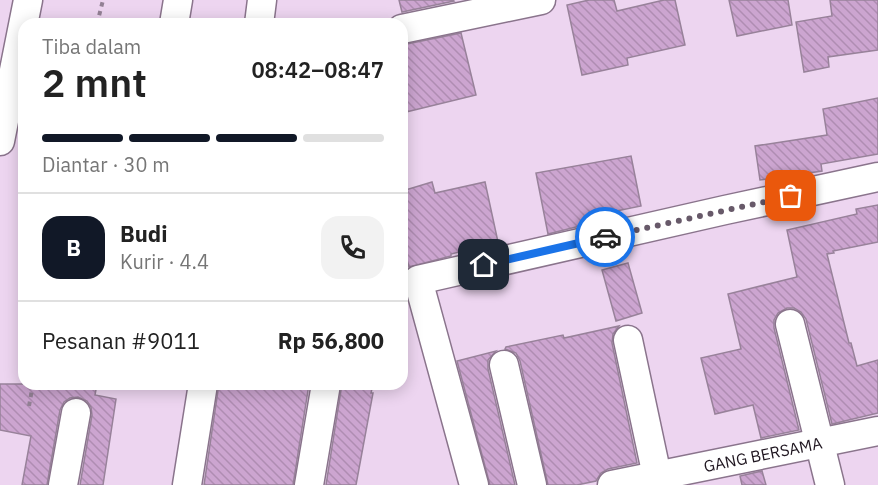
<!DOCTYPE html>
<html lang="id">
<meta charset="utf-8">
<style>
:root{--surface:#fff;--page:#f2f2f2;--text:#222;--muted:#767676;--line:#e0e0e0;--accent:#111827}
body{margin:0;font-family:"IBM Plex Sans",sans-serif;background:var(--page);color:var(--text);height:100vh;display:flex;flex-direction:column;font-size:22px;white-space:nowrap}
*{box-sizing:border-box;margin:0}
p{font-size:20px;color:var(--muted)}
.icon{flex:none;width:33px;height:33px;fill:none;stroke:currentColor;stroke-width:2;stroke-linecap:round;stroke-linejoin:round}
.map{position:relative;flex:1;overflow:hidden}
.side{position:absolute;left:18px;top:18px;width:390px;height:372px;display:flex;flex-direction:column;background:var(--surface);border-radius:18px;box-shadow:0 3px 15px #0003}
.side>*{flex:none}
.pin{position:absolute;display:grid;place-items:center;width:51px;height:51px;color:#fff;margin:-26px;border-radius:12px;box-shadow:0 3px 9px #0006}
.courier{position:absolute;display:grid;place-items:center;width:60px;height:60px;margin:-30px;border:4px solid #1a73e8;border-radius:50%;background:#fff;color:#222;box-shadow:0 2px 8px #0007}
.headline em{font-style:normal;font-weight:600}
.headline div{display:flex;flex-direction:column-reverse}
.headline{display:flex;align-items:center;justify-content:space-between;height:102px;padding:0 24px}
h1{font-size:39px;font-weight:600;line-height:45px}
.bar{display:grid;grid-template-columns:repeat(4,1fr);gap:9px 6px;align-content:center;height:72px;padding:0 24px}
.bar i{height:8px;border-radius:4px;background:var(--line)}
.bar .on{background:var(--accent)}
.bar p{grid-column:span 4}
.line{display:flex;align-items:center;gap:15px;padding:0 24px;border-top:2px solid var(--line)}
.line div{flex:1}
.round{display:grid;place-items:center;flex:none;width:63px;height:63px;border-radius:18px;background:var(--page)}
.map>svg:first-child{display:block}
.building{fill:url(#building-back-hatch);stroke:#98829a;stroke-width:1.5}
.lines{fill:none;stroke-linecap:round;stroke-linejoin:round}
.minor-casing{stroke:#8a748c;stroke-width:31}
.path{stroke:#938195;stroke-width:4;stroke-dasharray:4.5 4.5;stroke-linecap:butt}
.minor{stroke:#fff;stroke-width:28}
.done{stroke:#675969;stroke-width:6;stroke-dasharray:0 10.8}
.route{stroke:#1a73e8;stroke-width:8}
.labels{text-anchor:middle;dominant-baseline:central;stroke-width:5;stroke-linejoin:round;paint-order:stroke}
.street-label{font-size:16px;fill:#1f1620;stroke:#edd5f0}
</style>
<div class="map">
<svg width="878" height="485" viewBox="0 0 878 485">
<defs>
<pattern id="building-back-hatch" width="6" height="6" patternUnits="userSpaceOnUse" patternTransform="scale(1.5)"><rect width="6" height="6" fill="#cca5d0"/><path d="M-1 5l2 2M0 0l6 6M5-1l2 2" fill="none" stroke="#af8db2"/></pattern>
</defs>
<rect width="100%" height="100%" fill="#edd5f0"/>
<g class="building">
<polygon points="399,0 453,0 454,1 402,12"/>
<polygon points="589,0 614,0 617,11 664,0 675,0 685,45 627,58 628,65 582,75 567,5"/>
<polygon points="729,0 788,0 792,25 737,36"/>
<polygon points="830,0 878,0 878,50 828,57 829,67 804,72 796,22 832,16"/>
<polygon points="461,33 476,95 402,113 402,45"/>
<polygon points="878,98 878,154 821,164 822,171 760,180 755,146 827,135 823,109"/>
<polygon points="631,156 641,206 587,217 588,224 548,234 536,173"/>
<polygon points="432,182 435,193 485,182 498,242 451,254 451,256 409,267 402,241 402,191"/>
<polygon points="878,205 878,242 833,251 834,253 827,254 849,343 851,343 857,366 878,360 878,413 832,424 806,319 801,312 794,308 787,308 778,313 774,320 774,328 799,430 761,438 753,405 715,414 701,358 741,349 728,294 797,277 787,230 857,214 856,209"/>
<polygon points="628,263 642,313 616,321 602,270"/>
<polygon points="619,326 613,334 612,343 637,463 608,469 601,473 596,481 577,485 548,485 520,361 516,353 505,349 506,347 563,335 564,338"/>
<polygon points="496,351 488,360 488,369 515,485 490,485 457,361"/>
<polygon points="0,384 97,384 95,395 116,399 103,485 80,485 92,415 91,407 87,401 78,397 70,398 64,402 60,410 47,485 22,485 31,436 0,430"/>
<polygon points="219,384 309,384 293,485 204,485"/>
<polygon points="342,384 373,384 371,393 373,393 356,485 326,485"/>
<polygon points="762,471 766,485 742,485 740,476"/>
</g>
<g class="lines">
<defs>
<g id="minor">
<polyline points="174,24 178,0"/>
<polyline points="259,24 262,0"/>
<polyline points="402,29 541,0"/>
<polyline points="0,141 28,0"/>
<polyline points="790,324 830,485"/>
<polyline points="628,340 657,476"/>
<polyline points="504,365 532,485"/>
<polyline points="63,485 76,413"/>
<polyline points="187,485 203,384"/>
<polyline points="309,485 326,384"/>
<polyline points="474,485 418,280 725,210 878,177"/>
<path id="s1" d="M 612,485 L 878,431"/>
</g>
</defs>
<use href="#minor" class="minor-casing"/>
<g class="path">
<polyline points="97,24 103,0"/>
<polyline points="29,406 33,384"/>
</g>
<use href="#minor" class="minor"/>
</g>
<g class="lines">
<polyline class="done" points="605,237 791,196"/>
<polyline class="route" points="484,265 605,237"/>
</g>
<g class="labels">
<g class="street-label">
<text stroke="none"><textPath href="#s1" startOffset="154">GANG BERSAMA</textPath></text>
</g>
</g>
</svg>
<div class="pin" style="left:791px;top:196px;background:#ea580c"><svg class="icon" aria-label="bag" viewBox="0 0 24 24"><path d="M5 8h14l-1 12H6zM9 8a3 3 0 0 1 6 0"/></svg></div>
<div class="pin" style="left:484px;top:265px;background:#1f2937"><svg class="icon" aria-label="home" viewBox="0 0 24 24"><path d="M3 11l9-7 9 7M6 9v11h12V9"/></svg></div>
<div class="courier" style="left:605px;top:237px"><svg class="icon" aria-label="car" viewBox="0 0 24 24"><path d="M5 17H2v-5l4-1 3-4h7l3 4 3 1v5h-3M9 17h6M6 11h13"/><circle cx="7" cy="17" r="2"/><circle cx="17" cy="17" r="2"/></svg></div>
<section class="side">
<div class="headline"><div><h1>2 mnt</h1><p>Tiba dalam</p></div><em>08:42–08:47</em></div>
<div class="bar"><i class="on"></i><i class="on"></i><i class="on"></i><i></i><p>Diantar · 30 m</p></div>
<div class="line" style="height:108px"><b class="round" style="background:var(--accent);color:#fff">B</b><div><b>Budi</b><p>Kurir · 4.4</p></div><a class="round"><svg class="icon" aria-label="phone" viewBox="0 0 24 24"><path d="M5 4h4l2 5-3 2q2 4 5 5l2-3 5 2v4C11 20 4 13 5 4z"/></svg></a></div>
<div class="line" style="height:78px"><div>Pesanan #9011</div><b>Rp 56,800</b></div>
</section>
</div>
